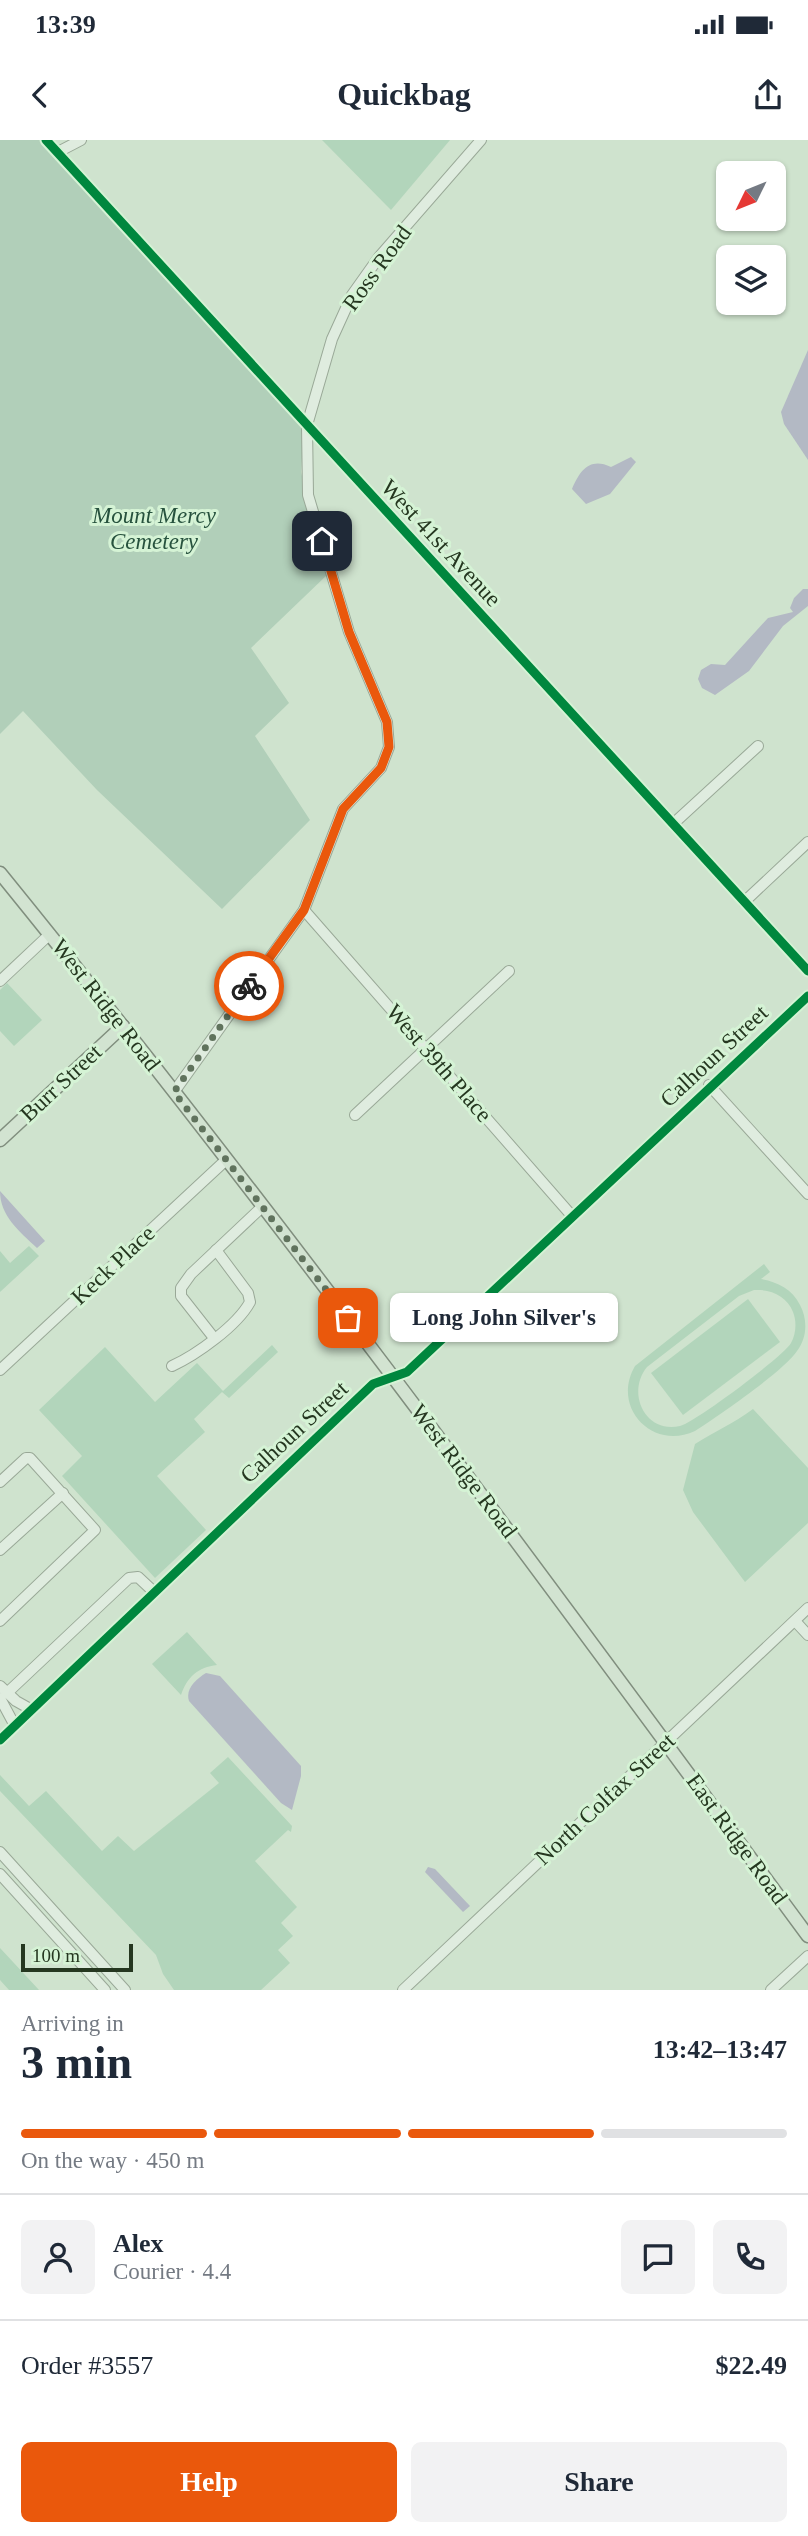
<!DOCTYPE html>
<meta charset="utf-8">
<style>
:root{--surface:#fff;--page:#f2f2f3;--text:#1f2937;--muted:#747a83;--line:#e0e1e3;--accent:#ea580c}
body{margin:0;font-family:Georgia,serif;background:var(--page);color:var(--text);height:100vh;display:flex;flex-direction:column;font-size:26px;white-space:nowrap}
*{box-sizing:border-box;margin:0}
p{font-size:23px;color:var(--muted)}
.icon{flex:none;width:38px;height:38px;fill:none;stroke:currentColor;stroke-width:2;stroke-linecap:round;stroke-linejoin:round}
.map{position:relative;height:1850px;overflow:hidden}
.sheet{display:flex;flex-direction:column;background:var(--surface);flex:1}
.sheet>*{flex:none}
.needle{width:46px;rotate:227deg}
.buttons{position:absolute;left:716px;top:21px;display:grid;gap:14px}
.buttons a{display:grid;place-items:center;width:70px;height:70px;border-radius:10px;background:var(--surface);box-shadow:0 2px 5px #0004;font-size:35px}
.scale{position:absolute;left:21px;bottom:18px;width:112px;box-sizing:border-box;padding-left:7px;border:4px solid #253720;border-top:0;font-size:19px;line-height:24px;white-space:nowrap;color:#253720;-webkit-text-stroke:5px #d5f3d5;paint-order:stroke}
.pin{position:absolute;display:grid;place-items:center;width:60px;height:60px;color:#fff;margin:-30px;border-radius:14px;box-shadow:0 4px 10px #0006}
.courier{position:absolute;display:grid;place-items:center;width:70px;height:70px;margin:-35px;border:5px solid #ea580c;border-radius:50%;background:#fff;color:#222;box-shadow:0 2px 9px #0007}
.bubble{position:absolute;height:49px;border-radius:10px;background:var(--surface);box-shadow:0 2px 5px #0004;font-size:23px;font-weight:800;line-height:49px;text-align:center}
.headline em{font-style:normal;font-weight:800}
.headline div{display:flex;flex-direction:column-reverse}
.headline{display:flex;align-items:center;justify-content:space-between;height:119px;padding:0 21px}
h1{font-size:46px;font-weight:800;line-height:52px}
.bar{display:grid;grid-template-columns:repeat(4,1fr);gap:10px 7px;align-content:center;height:84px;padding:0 21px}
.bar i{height:9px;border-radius:5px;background:var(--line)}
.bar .on{background:var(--accent)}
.bar p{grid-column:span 4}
.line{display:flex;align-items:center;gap:18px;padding:0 21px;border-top:2px solid var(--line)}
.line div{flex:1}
.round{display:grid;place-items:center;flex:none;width:74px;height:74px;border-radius:10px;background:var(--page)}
.primary-button{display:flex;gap:14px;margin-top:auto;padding:14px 21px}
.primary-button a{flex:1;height:80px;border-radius:10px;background:var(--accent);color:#fff;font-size:28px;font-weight:800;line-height:80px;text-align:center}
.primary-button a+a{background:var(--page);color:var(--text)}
.status{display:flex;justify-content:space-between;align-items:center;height:49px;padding:0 35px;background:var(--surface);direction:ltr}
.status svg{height:19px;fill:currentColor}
header{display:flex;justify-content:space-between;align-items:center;height:91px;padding:0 21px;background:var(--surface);font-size:32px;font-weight:800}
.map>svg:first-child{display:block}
.green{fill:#b2d5bb;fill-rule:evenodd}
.cemetery{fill:#b1cfb9}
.water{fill:#b3b9c4}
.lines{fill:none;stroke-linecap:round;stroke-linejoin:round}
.minor-casing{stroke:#99a897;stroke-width:12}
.major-casing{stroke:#808e7e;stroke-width:15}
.minor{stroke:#dfecdf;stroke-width:10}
.major{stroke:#d2e3d1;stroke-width:12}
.cycleway-casing{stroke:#d5f3d5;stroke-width:13}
.cycleway{stroke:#00873e;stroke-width:9}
.done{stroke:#60735d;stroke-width:7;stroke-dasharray:0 12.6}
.route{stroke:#ea580c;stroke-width:9}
.labels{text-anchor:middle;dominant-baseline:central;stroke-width:6;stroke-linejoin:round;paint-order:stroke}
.street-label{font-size:23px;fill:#253720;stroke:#d5f3d5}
.park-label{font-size:23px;font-style:italic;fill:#27523e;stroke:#d5f3d5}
</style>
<div class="status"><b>13:39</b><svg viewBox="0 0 49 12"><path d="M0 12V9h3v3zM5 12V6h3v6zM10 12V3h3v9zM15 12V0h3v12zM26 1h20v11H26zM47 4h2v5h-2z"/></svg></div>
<header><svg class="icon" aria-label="back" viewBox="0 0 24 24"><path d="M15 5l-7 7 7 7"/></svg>Quickbag<svg class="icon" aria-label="share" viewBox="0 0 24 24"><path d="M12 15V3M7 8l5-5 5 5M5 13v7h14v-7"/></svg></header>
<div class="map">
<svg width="808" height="1850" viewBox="0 0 808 1850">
<rect width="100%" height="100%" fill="#cfe3ce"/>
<g class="green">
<polygon points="322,0 450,0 391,70"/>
<polygon points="7,843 42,880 14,906 0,891 0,850"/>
<polygon points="29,1106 39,1116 0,1152 0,1111 10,1123"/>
<path d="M 764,1124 L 770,1132 L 761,1139 C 778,1142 792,1149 800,1165 C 808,1180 807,1198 797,1211 C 785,1230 717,1277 695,1291 C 652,1311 611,1267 635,1226 ZM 754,1150 C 771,1149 787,1156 793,1172 C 797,1182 796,1194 791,1203 C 784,1216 694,1283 680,1286 C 645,1294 626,1253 647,1227 L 739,1156 Z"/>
<polygon points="748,1159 780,1202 683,1275 651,1233"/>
<polygon points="272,1205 278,1212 229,1258 222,1252 194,1279 205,1292 157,1336 206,1390 155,1438 62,1336 82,1316 39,1270 105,1207 155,1262 197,1223 223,1251"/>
<path d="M 753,1269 L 808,1328 L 808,1383 L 745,1442 L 693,1372 L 683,1350 L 695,1304 C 715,1291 733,1284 753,1269 Z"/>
<path d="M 187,1492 L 217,1525 C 198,1527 187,1537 181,1555 L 152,1524 Z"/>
<polygon points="228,1617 292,1686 291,1692 288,1690 255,1721 297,1767 281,1783 293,1796 278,1810 290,1823 261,1850 174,1850 163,1834 156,1815 0,1651 0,1635 29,1666 46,1651 102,1711 118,1696 134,1711 219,1643 210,1633"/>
<polygon points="0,1807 0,1808 39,1850 9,1850 0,1840"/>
</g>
<polygon class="cemetery" points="0,0 43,0 304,288 301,332 327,435 251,508 289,563 255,596 310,680 222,769 97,650 23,571 0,594"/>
<g class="water">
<polygon points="808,210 808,320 784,284 781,272"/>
<path d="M 631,317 L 636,322 L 610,354 L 586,364 L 572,349 C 580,330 590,317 611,327 Z"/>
<polygon points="803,449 808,449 808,466 783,486 749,531 715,555 702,548 698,539 701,530 711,524 725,525 768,478 793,472 790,468 794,458"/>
<path d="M 0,1051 L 45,1101 L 37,1108 C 19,1091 0,1076 0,1051 Z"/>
<path d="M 206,1533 L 220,1536 L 301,1626 L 301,1636 L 292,1670 L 281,1663 L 189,1561 C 185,1549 196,1539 206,1533 Z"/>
<polygon points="428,1727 435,1729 470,1766 463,1772 425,1732"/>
</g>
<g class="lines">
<defs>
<g id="minor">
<polyline points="46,0 808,831"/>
<polyline points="58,12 81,0"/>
<polyline points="673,684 758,606"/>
<polyline points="744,762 808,702"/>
<polyline points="304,770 572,1076"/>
<polyline points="0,841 50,794"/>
<polyline points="709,945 808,1054"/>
<polyline points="174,952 304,770 343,669 381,628 389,607 387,582 349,492 308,355 307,285 332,199 352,155 379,117 481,0"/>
<polyline points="355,975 509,831"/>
<polyline points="214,1198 181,1156 181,1148 191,1134 262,1067"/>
<path d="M 172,1226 C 196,1215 237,1186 250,1162 L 248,1153 L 216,1110"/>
<polyline points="0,1230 226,1020"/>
<polyline points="0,1342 26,1318 30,1318 95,1390 0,1481"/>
<polyline points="0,1410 63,1353"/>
<polyline points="795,1481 808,1495"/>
<polyline points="0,1546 16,1561 32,1570"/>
<polyline points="7,1553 129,1438 138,1437 154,1452"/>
<polyline points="0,1558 15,1586"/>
<polyline points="0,1600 373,1244 407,1232 808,856"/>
<polyline points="0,1712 125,1850"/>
<polyline points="0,1734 105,1850"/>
<polyline points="403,1850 808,1468"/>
<polyline points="771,1850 808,1816"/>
</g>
<g id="major">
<path d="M 0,733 C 281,1079 544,1438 808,1796"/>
<polyline points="0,1000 123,886"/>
</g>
</defs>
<use href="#minor" class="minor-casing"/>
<use href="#major" class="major-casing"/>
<use href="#minor" class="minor"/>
<use href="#major" class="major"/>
<defs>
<g id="cycleway">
<polyline points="46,0 808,831"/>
<polyline points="0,1600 373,1244 407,1232 808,856"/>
</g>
</defs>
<use href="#cycleway" class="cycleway-casing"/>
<use href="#cycleway" class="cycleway"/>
</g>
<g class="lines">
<polyline class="done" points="249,846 174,952 348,1178"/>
<polyline class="route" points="249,846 304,770 343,669 381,628 389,607 387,582 349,492 322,401"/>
</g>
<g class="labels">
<g class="street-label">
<text transform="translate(377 128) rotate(-54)">Ross Road</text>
<text transform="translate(441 403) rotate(47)">West 41st Avenue</text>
<text transform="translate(106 865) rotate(52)">West Ridge Road</text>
<text transform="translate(714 916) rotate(-43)">Calhoun Street</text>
<text transform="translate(439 923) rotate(49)">West 39th Place</text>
<text transform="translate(61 943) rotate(-43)">Burr Street</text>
<text transform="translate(113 1125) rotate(-43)">Keck Place</text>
<text transform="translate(294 1292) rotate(-43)">Calhoun Street</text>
<text transform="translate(464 1331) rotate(53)">West Ridge Road</text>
<text transform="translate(605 1659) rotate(-43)">North Colfax Street</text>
<text transform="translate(737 1699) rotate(54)">East Ridge Road</text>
</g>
<g class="park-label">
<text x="154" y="375">Mount Mercy<tspan x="154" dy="26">Cemetery</tspan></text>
</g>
</g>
</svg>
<div class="buttons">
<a><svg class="needle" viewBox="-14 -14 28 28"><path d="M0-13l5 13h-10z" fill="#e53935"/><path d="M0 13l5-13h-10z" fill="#747a83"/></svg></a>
<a><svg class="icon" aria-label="layers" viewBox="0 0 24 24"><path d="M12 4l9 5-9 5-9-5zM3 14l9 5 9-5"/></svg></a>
</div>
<div class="scale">100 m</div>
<div class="pin" style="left:348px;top:1178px;background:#ea580c"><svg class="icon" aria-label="bag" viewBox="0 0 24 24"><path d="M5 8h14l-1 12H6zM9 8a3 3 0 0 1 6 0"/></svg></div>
<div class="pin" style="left:322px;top:401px;background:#1f2937"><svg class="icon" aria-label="home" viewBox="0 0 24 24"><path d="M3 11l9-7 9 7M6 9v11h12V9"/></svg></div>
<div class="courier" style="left:249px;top:846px"><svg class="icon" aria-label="bike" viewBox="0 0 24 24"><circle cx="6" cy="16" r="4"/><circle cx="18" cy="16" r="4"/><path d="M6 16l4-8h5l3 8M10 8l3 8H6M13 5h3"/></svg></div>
<div class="bubble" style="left:390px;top:1153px;width:228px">Long John Silver's</div>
</div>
<section class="sheet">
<div class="headline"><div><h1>3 min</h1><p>Arriving in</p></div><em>13:42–13:47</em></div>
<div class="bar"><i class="on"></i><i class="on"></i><i class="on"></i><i></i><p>On the way · 450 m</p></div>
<div class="line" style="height:126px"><a class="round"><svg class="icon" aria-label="person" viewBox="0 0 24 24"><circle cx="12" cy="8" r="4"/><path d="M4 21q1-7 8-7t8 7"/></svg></a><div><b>Alex</b><p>Courier · 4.4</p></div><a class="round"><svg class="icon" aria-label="chat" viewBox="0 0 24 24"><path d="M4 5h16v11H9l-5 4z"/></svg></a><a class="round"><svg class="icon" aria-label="phone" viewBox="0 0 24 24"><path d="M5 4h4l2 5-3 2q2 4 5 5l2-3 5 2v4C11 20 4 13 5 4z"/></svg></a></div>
<div class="line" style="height:91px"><div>Order #3557</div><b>$22.49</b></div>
<div class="primary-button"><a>Help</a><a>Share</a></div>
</section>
